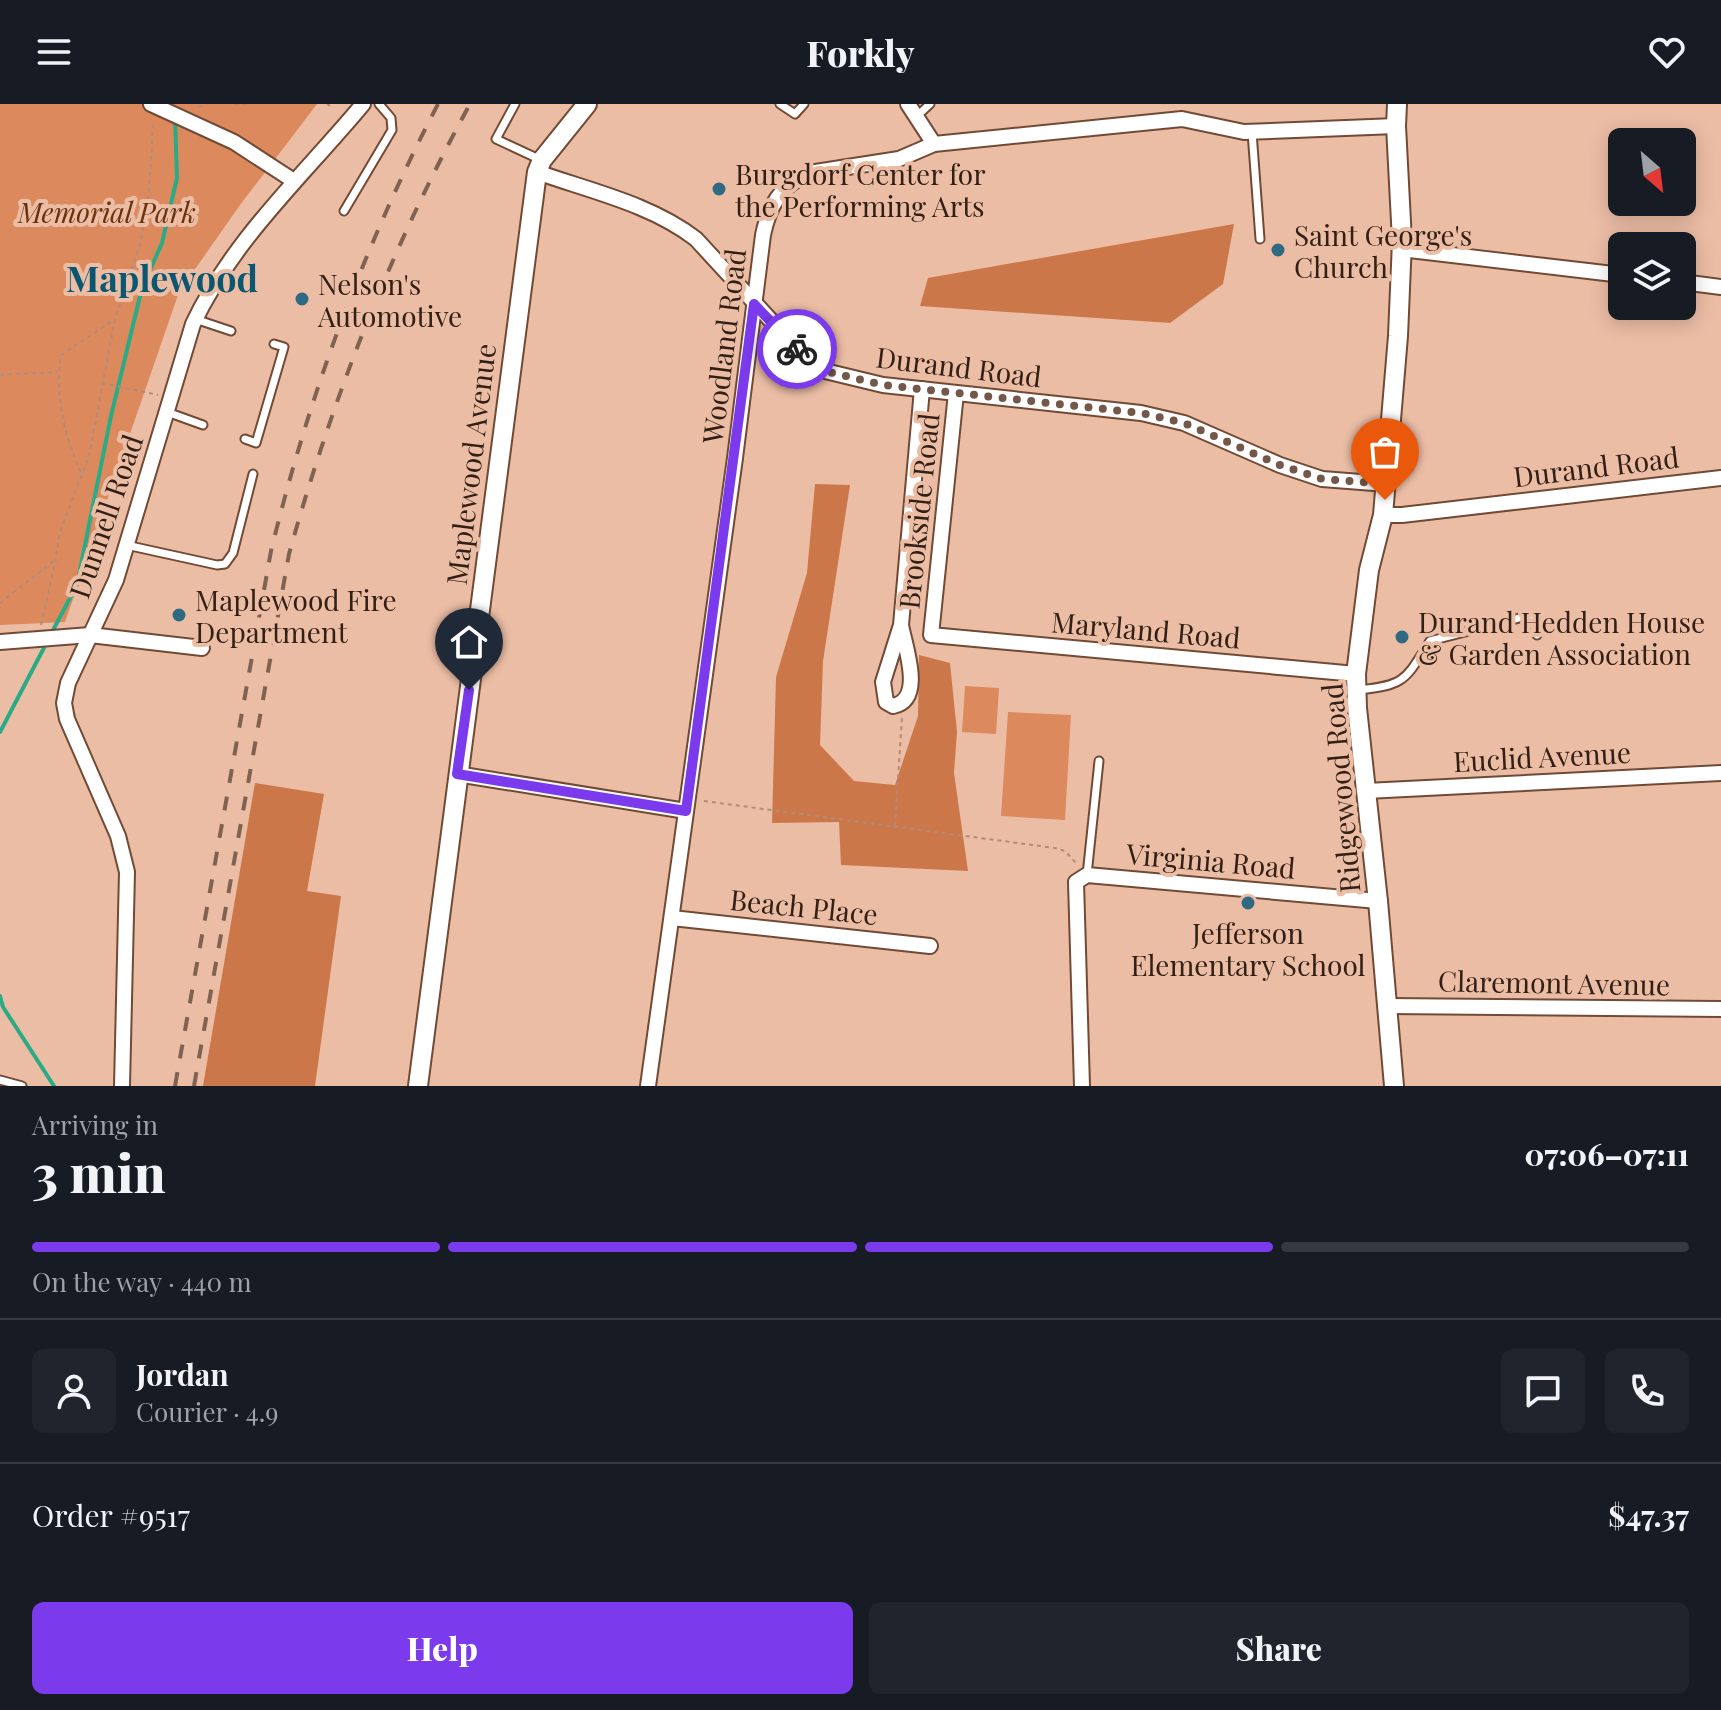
<!DOCTYPE html>
<meta charset="utf-8">
<style>
:root{--surface:#171b24;--page:#20242c;--text:#f1f3f6;--muted:#9ea1a6;--line:#363941;--accent:#7c3aed}
body{margin:0;font-family:"Playfair Display",serif;background:var(--page);color:var(--text);height:100vh;display:flex;flex-direction:column;font-size:30px;white-space:nowrap}
*{box-sizing:border-box;margin:0}
p{font-size:26px;color:var(--muted)}
.icon{flex:none;width:44px;height:44px;fill:none;stroke:currentColor;stroke-width:2;stroke-linecap:round;stroke-linejoin:round}
.map{position:relative;height:982px;overflow:hidden}
.panel{display:flex;flex-direction:column;background:var(--surface);flex:1}
.panel>*{flex:none}
.needle{width:52px;rotate:152deg}
.buttons{position:absolute;left:1608px;top:24px;display:grid;gap:16px}
.buttons a{display:grid;place-items:center;width:88px;height:88px;border-radius:12px;background:var(--surface);box-shadow:0 4px 20px #0003;font-size:40px}
.pin{position:absolute;display:grid;place-items:center;width:68px;height:68px;color:#fff;margin:-82px -34px;border-radius:50% 50% 50% 0;rotate:-45deg;box-shadow:0 0 8px #0007}
.pin .icon{rotate:45deg}
.courier{position:absolute;display:grid;place-items:center;width:80px;height:80px;margin:-40px;border:6px solid #7c3aed;border-radius:50%;background:#fff;color:#222;box-shadow:0 2px 10px #0007}
.headline em{font-style:normal;font-weight:800}
.headline div{display:flex;flex-direction:column-reverse}
.headline{display:flex;align-items:center;justify-content:space-between;height:136px;padding:0 32px}
h1{font-size:52px;font-weight:800;line-height:60px}
.bar{display:grid;grid-template-columns:repeat(4,1fr);gap:12px 8px;align-content:center;height:96px;padding:0 32px}
.bar i{height:10px;border-radius:6px;background:var(--line)}
.bar .current{background:var(--accent)}
.bar p{grid-column:span 4}
.line{display:flex;align-items:center;gap:20px;padding:0 32px;border-top:2px solid var(--line)}
.line div{flex:1}
.round{display:grid;place-items:center;flex:none;width:84px;height:84px;border-radius:12px;background:var(--page)}
.primary-button{display:flex;gap:16px;margin-top:auto;padding:16px 32px}
.primary-button a{flex:1;height:92px;border-radius:12px;background:var(--accent);color:#fff;font-size:32px;font-weight:800;line-height:92px;text-align:center}
.primary-button a+a{background:var(--page);color:var(--text)}
header{display:flex;justify-content:space-between;align-items:center;height:104px;padding:0 32px;background:var(--surface);font-size:36px;font-weight:800}
.map>svg:first-child{display:block}
.green{fill:#db895d}
.forest{fill:#cb7749}
.lines{fill:none;stroke-linecap:round;stroke-linejoin:round}
.stream{stroke:#2aab85;stroke-width:4}
.lane-casing{stroke:#714a35;stroke-width:11}
.street-casing{stroke:#714a35;stroke-width:18}
.secondary-casing{stroke:#714a35;stroke-width:22}
.path{stroke:#b18b78;stroke-width:2;stroke-dasharray:4 4;stroke-linecap:butt}
.lane{stroke:#fff;stroke-width:7}
.street{stroke:#fff;stroke-width:14}
.secondary{stroke:#fff;stroke-width:18}
.rail{stroke:#806252;stroke-width:4;stroke-dasharray:14 14;stroke-linecap:butt}
.done{stroke:#735749;stroke-width:8;stroke-dasharray:0 14.4}
.route{stroke:#7c3aed;stroke-width:10}
.poi-dot{fill:#2f6a82;stroke:#ecbda5;stroke-width:3}
.labels{text-anchor:middle;dominant-baseline:central;stroke-width:8;stroke-linejoin:round;paint-order:stroke}
.poi-label{font-size:28px;fill:#322017;stroke:#ecbda5;text-anchor:start}
.park-label{font-size:28px;font-style:italic;fill:#69320f;stroke:#ecbda5}
.street-label{font-size:28px;fill:#322017;stroke:#ecbda5}
.district-label{font-size:36px;font-weight:bold;fill:#0b5772;stroke:#ecbda5}
</style>
<header><svg class="icon" aria-label="menu" viewBox="0 0 24 24"><path d="M4 6h16M4 12h16M4 18h16"/></svg>Forkly<svg class="icon" aria-label="heart" viewBox="0 0 24 24"><path d="M12 20l-8-8c-3-5 5-10 8-4 3-6 11-1 8 4z"/></svg></header>
<div class="map">
<svg width="1721" height="982" viewBox="0 0 1721 982">
<rect width="100%" height="100%" fill="#ecbda5"/>
<g class="green">
<polygon points="0,0 317,0 240,101 179,188 65,518 0,521"/>
<polygon points="965,582 999,584 996,630 962,628"/>
<polygon points="1008,608 1071,611 1065,716 1001,712"/>
</g>
<g class="forest">
<polygon points="1234,120 1223,180 1170,219 920,202 928,174"/>
<polygon points="815,380 850,381 823,557 820,641 854,677 895,681 918,612 919,551 950,559 957,628 954,669 968,767 841,761 839,718 772,719 776,573 807,469"/>
<polygon points="255,679 324,690 307,787 341,792 315,982 203,982"/>
</g>
<g class="lines">
<g class="stream">
<polyline points="51,530 77,481 111,312 142,184 162,139 177,74 175,14"/>
<polyline points="0,628 47,538"/>
<polyline points="0,892 3,903 54,982"/>
</g>
<defs>
<g id="lane">
<polyline points="515,0 496,35 541,56"/>
<polyline points="780,0 795,10 804,0"/>
<polyline points="917,12 930,0"/>
<polyline points="1252,28 1260,135"/>
<polyline points="344,107 392,26 391,14 379,0"/>
<polyline points="195,215 231,227"/>
<polyline points="167,308 203,321"/>
<polyline points="245,335 256,339 284,243 274,240"/>
<polyline points="126,441 217,461 225,460 233,449 253,370"/>
<path d="M 1359,586 C 1406,581 1405,576 1430,537 L 1527,512 L 1534,520 L 1537,531"/>
<polyline points="1087,771 1099,657"/>
<polyline points="0,976 22,982"/>
</g>
<g id="street">
<polyline points="151,0 234,38 294,77"/>
<polyline points="908,0 934,40"/>
<path d="M 537,68 C 590,87 651,100 696,135 L 809,258 L 825,267 L 883,281 L 1141,309 L 1184,319 L 1280,361 L 1322,375 L 1387,380"/>
<polyline points="1401,145 1622,171"/>
<polyline points="1682,178 1721,183"/>
<polyline points="956,289 931,531 1356,570"/>
<polyline points="1383,411 1402,411 1721,374"/>
<path d="M 901,521 C 905,543 925,596 893,602 L 886,598 L 883,578 L 901,521 L 922,285"/>
<polyline points="0,538 90,531 202,544"/>
<polyline points="457,670 686,707"/>
<polyline points="1366,687 1721,669"/>
<polyline points="672,814 930,842"/>
<polyline points="1387,902 1721,905"/>
<path d="M 122,982 L 127,768 L 118,732 L 67,615 L 64,599 L 68,579 L 116,476 L 193,220 C 233,135 304,71 363,0"/>
<path d="M 648,982 L 735,354 L 763,131 C 769,102 780,82 809,69 L 899,55 L 934,40 L 1182,15 L 1244,28 L 1396,22"/>
<polyline points="1082,982 1076,778 1087,771 1378,797"/>
</g>
<g id="secondary">
<polyline points="418,982 537,68 542,56 587,0"/>
<polyline points="1394,982 1378,797 1357,604 1356,570 1369,466 1383,411 1398,232 1402,137 1396,22 1397,0"/>
</g>
</defs>
<use href="#lane" class="lane-casing"/>
<use href="#street" class="street-casing"/>
<use href="#secondary" class="secondary-casing"/>
<g class="path">
<polyline points="235,0 247,0"/>
<polyline points="327,0 330,2"/>
<polyline points="199,3 207,0"/>
<polyline points="0,271 57,268"/>
<polyline points="102,279 158,291"/>
<path d="M 81,368 C 64,333 55,290 61,251 L 115,215"/>
<polyline points="0,499 55,456"/>
<polyline points="41,521 56,455 59,431 89,352 115,215 141,137 149,88 153,21"/>
<polyline points="704,697 1055,744 1065,747 1076,759"/>
<polyline points="895,722 902,613"/>
</g>
<use href="#lane" class="lane"/>
<use href="#street" class="street"/>
<use href="#secondary" class="secondary"/>
<g class="rail">
<path d="M 175,982 L 271,447 C 309,291 364,142 438,0"/>
<path d="M 194,982 L 289,450 C 332,295 392,142 470,0"/>
</g>
</g>
<g class="lines">
<polyline class="done" points="797,245 809,258 825,267 883,281 1141,309 1184,319 1280,361 1322,375 1387,380 1385,396"/>
<polyline class="route" points="469,586 457,670 686,707 754,200 797,245"/>
</g>
<g class="poi-dot">
<circle cx="719" cy="85" r="8"/>
<circle cx="1278" cy="146" r="8"/>
<circle cx="302" cy="195" r="8"/>
<circle cx="179" cy="511" r="8"/>
<circle cx="1402" cy="533" r="8"/>
<circle cx="1248" cy="799" r="8"/>
</g>
<g class="labels">
<g class="poi-label">
<text x="735" y="69">Burgdorf Center for<tspan x="735" dy="32">the Performing Arts</tspan></text>
<text x="1294" y="130">Saint George's<tspan x="1294" dy="32">Church</tspan></text>
<text x="318" y="179">Nelson's<tspan x="318" dy="32">Automotive</tspan></text>
<text x="195" y="495">Maplewood Fire<tspan x="195" dy="32">Department</tspan></text>
<text x="1418" y="517">Durand Hedden House<tspan x="1418" dy="32">&amp; Garden Association</tspan></text>
<text x="1248" y="828" text-anchor="middle">Jefferson<tspan x="1248" dy="32">Elementary School</tspan></text>
</g>
<g class="park-label">
<text x="107" y="107">Memorial Park</text>
</g>
<g class="street-label">
<text transform="translate(723 242) rotate(-83)">Woodland Road</text>
<text transform="translate(959 262) rotate(7)">Durand Road</text>
<text transform="translate(470 360) rotate(-83)">Maplewood Avenue</text>
<text transform="translate(1596 362) rotate(-7)">Durand Road</text>
<text transform="translate(918 407) rotate(-84)">Brookside Road</text>
<text transform="translate(105 412) rotate(-71)">Dunnell Road</text>
<text transform="translate(1146 525) rotate(5)">Maryland Road</text>
<text transform="translate(1542 652) rotate(-3)">Euclid Avenue</text>
<text transform="translate(1340 684) rotate(-95)">Ridgewood Road</text>
<text transform="translate(1211 756) rotate(5)">Virginia Road</text>
<text transform="translate(804 802) rotate(6)">Beach Place</text>
<text transform="translate(1554 878) rotate(1)">Claremont Avenue</text>
</g>
<g class="district-label">
<text x="162" y="173">Maplewood</text>
</g>
</g>
</svg>
<div class="buttons">
<a><svg class="needle" viewBox="-14 -14 28 28"><path d="M0-13l5 13h-10z" fill="#e53935"/><path d="M0 13l5-13h-10z" fill="#9ea1a6"/></svg></a>
<a><svg class="icon" aria-label="layers" viewBox="0 0 24 24"><path d="M12 4l9 5-9 5-9-5zM3 14l9 5 9-5"/></svg></a>
</div>
<div class="pin" style="left:1385px;top:396px;background:#ea580c"><svg class="icon" aria-label="bag" viewBox="0 0 24 24"><path d="M5 8h14l-1 12H6zM9 8a3 3 0 0 1 6 0"/></svg></div>
<div class="pin" style="left:469px;top:586px;background:#1f2937"><svg class="icon" aria-label="home" viewBox="0 0 24 24"><path d="M3 11l9-7 9 7M6 9v11h12V9"/></svg></div>
<div class="courier" style="left:797px;top:245px"><svg class="icon" aria-label="bike" viewBox="0 0 24 24"><circle cx="6" cy="16" r="4"/><circle cx="18" cy="16" r="4"/><path d="M6 16l4-8h5l3 8M10 8l3 8H6M13 5h3"/></svg></div>
</div>
<section class="panel">
<div class="headline"><div><h1>3 min</h1><p>Arriving in</p></div><em>07:06–07:11</em></div>
<div class="bar"><i class="current"></i><i class="current"></i><i class="current"></i><i></i><p>On the way · 440 m</p></div>
<div class="line" style="height:144px"><a class="round"><svg class="icon" aria-label="person" viewBox="0 0 24 24"><circle cx="12" cy="8" r="4"/><path d="M4 21q1-7 8-7t8 7"/></svg></a><div><b>Jordan</b><p>Courier · 4.9</p></div><a class="round"><svg class="icon" aria-label="chat" viewBox="0 0 24 24"><path d="M4 5h16v11H9l-5 4z"/></svg></a><a class="round"><svg class="icon" aria-label="phone" viewBox="0 0 24 24"><path d="M5 4h4l2 5-3 2q2 4 5 5l2-3 5 2v4C11 20 4 13 5 4z"/></svg></a></div>
<div class="line" style="height:104px"><div>Order #9517</div><b>$47.37</b></div>
<div class="primary-button"><a>Help</a><a>Share</a></div>
</section>
